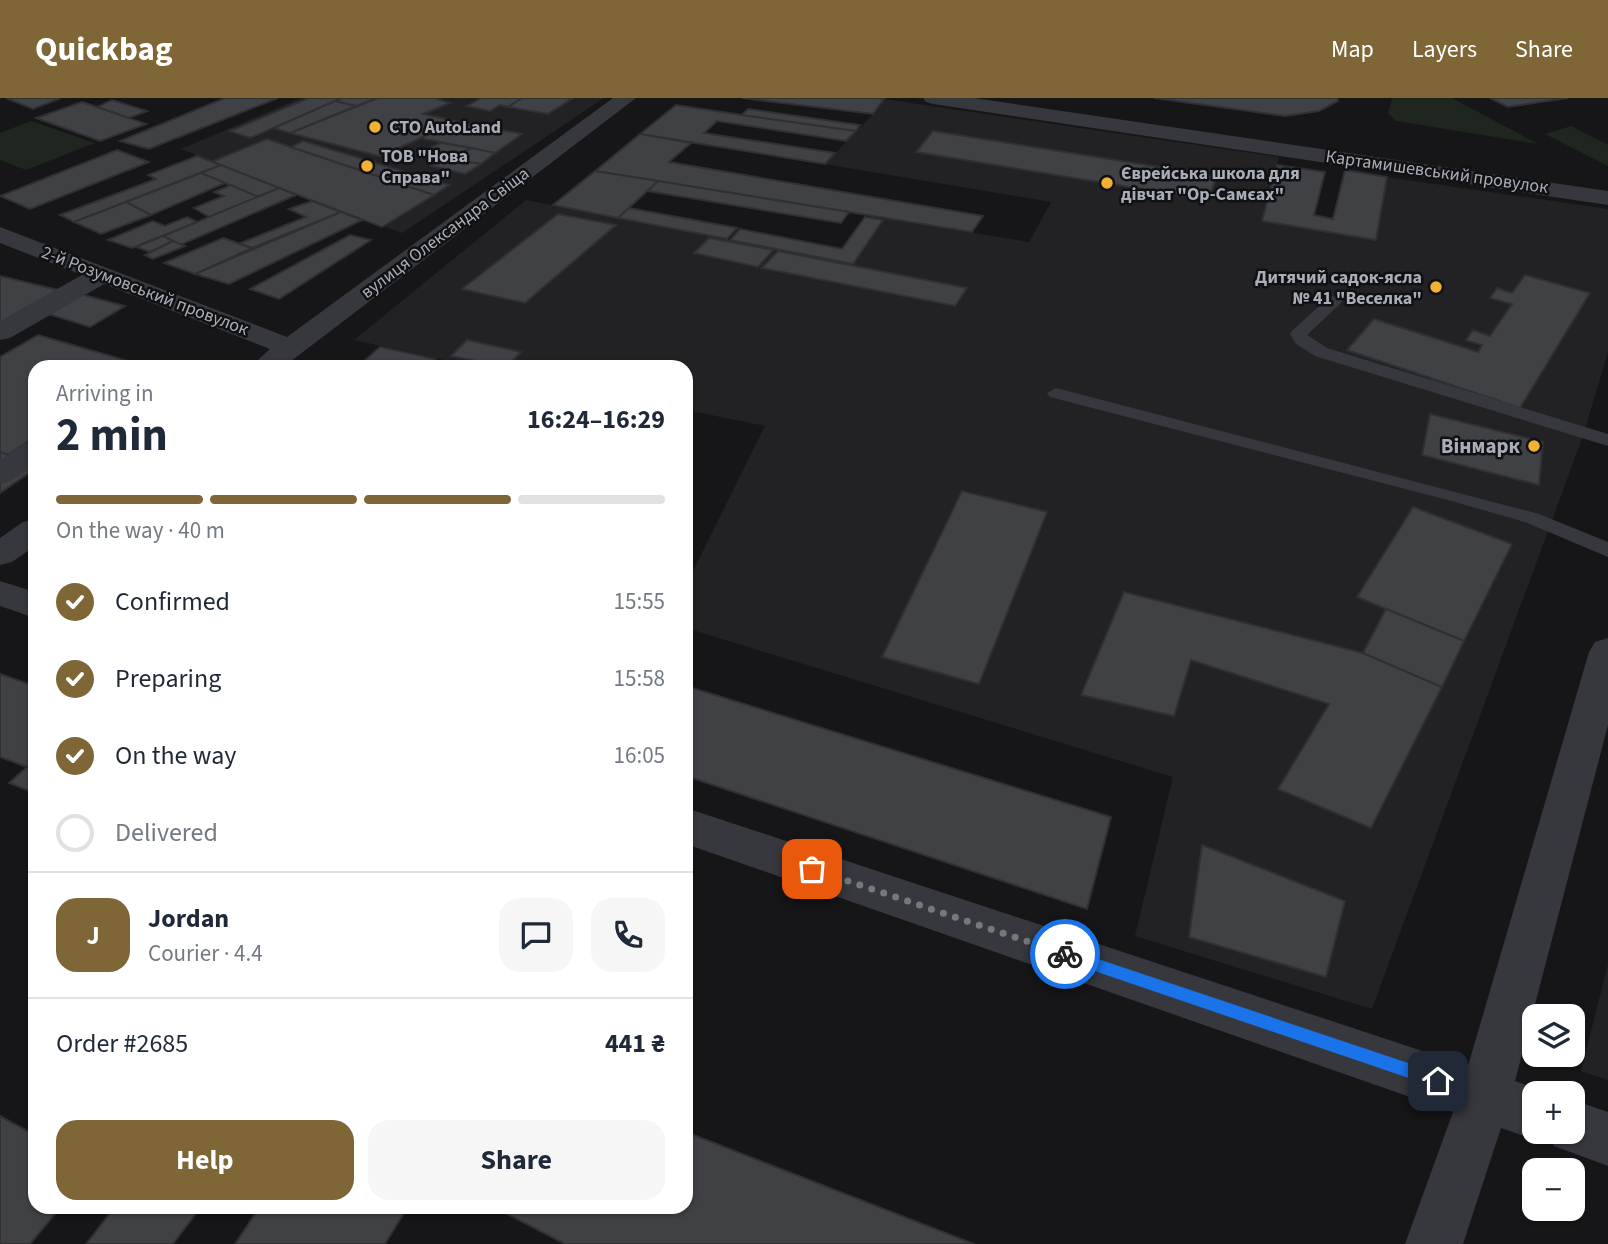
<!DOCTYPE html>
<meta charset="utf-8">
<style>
:root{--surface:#fff;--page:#f6f6f7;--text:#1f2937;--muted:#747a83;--line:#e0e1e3;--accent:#7e6636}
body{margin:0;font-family:"Source Sans 3",sans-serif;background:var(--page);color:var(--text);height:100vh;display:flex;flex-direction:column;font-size:26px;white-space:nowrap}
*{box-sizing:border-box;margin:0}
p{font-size:23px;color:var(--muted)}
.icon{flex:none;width:38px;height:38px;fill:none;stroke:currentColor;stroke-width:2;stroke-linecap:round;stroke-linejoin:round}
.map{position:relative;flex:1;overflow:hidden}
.panel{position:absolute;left:28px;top:262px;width:665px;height:854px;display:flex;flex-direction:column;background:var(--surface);border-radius:21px;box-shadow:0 2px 5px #0004}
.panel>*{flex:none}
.tools{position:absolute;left:1522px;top:906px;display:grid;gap:14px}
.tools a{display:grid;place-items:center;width:63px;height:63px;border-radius:14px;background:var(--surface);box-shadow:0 2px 5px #0004;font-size:35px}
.pin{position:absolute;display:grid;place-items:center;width:60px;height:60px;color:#fff;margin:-30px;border-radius:14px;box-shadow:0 4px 10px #0006}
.courier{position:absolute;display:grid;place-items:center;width:70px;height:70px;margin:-35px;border:5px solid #1a73e8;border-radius:50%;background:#fff;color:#222;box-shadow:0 2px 9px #0007}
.summary em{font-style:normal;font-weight:700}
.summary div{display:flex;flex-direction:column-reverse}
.summary{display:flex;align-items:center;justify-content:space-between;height:119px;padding:0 28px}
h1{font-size:46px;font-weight:700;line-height:52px}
.bar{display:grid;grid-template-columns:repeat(4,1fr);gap:10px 7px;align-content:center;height:84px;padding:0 28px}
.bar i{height:9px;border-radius:5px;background:var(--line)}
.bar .on{background:var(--accent)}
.bar p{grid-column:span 4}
.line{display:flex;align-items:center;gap:18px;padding:0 28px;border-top:2px solid var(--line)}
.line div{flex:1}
.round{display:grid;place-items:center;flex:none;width:74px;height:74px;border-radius:21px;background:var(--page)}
ol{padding:0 28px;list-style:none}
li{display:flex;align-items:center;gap:21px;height:77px}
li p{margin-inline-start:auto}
li .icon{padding:7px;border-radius:50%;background:var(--accent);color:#fff;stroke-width:4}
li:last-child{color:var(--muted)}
li i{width:38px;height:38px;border:4px solid var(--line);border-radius:50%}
.action{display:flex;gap:14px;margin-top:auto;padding:14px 28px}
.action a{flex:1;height:80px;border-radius:21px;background:var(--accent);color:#fff;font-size:28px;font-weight:700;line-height:80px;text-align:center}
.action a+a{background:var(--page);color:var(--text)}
header{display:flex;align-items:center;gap:42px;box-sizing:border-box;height:98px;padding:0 35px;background:var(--accent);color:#fff}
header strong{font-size:33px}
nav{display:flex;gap:38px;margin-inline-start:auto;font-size:24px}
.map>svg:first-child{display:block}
.built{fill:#222225}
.green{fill:#1e261f}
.building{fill:#404145;stroke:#303034;stroke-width:2}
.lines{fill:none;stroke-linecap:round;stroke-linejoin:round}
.lane{fill:#37383d;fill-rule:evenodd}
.street{fill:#37383d;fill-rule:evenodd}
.route{fill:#1a73e8}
.done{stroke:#757880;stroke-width:7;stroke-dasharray:0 12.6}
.poi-dot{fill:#f2b134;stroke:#111113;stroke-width:2.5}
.labels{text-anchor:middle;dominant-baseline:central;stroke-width:5;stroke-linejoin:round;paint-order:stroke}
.far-poi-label{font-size:18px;font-weight:bold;fill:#a8adb8;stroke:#111113;text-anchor:start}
.far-street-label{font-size:18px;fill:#a8adb8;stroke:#111113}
.poi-label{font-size:21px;font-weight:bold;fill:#a8adb8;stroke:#111113;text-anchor:end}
</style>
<header>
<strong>Quickbag</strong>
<nav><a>Map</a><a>Layers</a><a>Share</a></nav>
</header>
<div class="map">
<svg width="1608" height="1146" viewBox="0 0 1608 1146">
<rect width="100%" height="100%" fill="#161618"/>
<g class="built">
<polygon points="301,0 604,0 402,135 296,97 181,51"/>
<polygon points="884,1 1279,59 1263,123 1375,142 1387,79 1608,111 1608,254 1583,338 1372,911 1135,838 1173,679 686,530 686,487 765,328 686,312 686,270 475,269 354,242 526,102 853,166 884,120 1029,144 1051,104 825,66 873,16"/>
<polygon points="1608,866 1608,982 1581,973"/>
</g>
<g class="green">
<polygon points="1392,0 1452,0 1538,46 1396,23 1388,15"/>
<polygon points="31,23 95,45 26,72 0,62 0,35"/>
<polygon points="1571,28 1608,47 1608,68 1545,36"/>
</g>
<g class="building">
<polygon points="6,0 57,0 59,1 33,11"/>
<polygon points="225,0 278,0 149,51 120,43"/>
<polygon points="309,0 342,0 250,40 230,33"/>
<polygon points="342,0 378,0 356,8 335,3"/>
<polygon points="378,0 435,0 450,5 423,16 460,24 379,58 290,35"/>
<polygon points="481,0 522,0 508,9 500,7 490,13 467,8"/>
<polygon points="522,0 573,0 548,16 508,9"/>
<polygon points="742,0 878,0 884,1 873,16"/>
<polygon points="1154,0 1337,0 1338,3 1319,13 1285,18"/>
<polygon points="1490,0 1568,0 1508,9"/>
<polygon points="112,2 147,13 129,20 97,9"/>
<polygon points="335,3 356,8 290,35 274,30"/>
<polygon points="82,4 97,9 146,26 100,43 36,20"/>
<polygon points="676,7 742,17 856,33 846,43 717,23 704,35 835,55 825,66 640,36"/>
<polygon points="748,11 860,27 856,33 742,17"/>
<polygon points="460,24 522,36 495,55 420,40"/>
<polygon points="933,33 1217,78 1208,102 916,54"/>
<polygon points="640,36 691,45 669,64 983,118 972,134 595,73"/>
<polygon points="267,41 291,49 434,97 382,129 211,64"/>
<polygon points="303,43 449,87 434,97 291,49"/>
<polygon points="441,45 471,50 451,61 419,54"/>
<polygon points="471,50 495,55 481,66 451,61"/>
<polygon points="117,52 149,64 30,111 0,98"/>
<polygon points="197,58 221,67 74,124 60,117 156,81 148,77"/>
<polygon points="445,59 451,61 481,66 465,76 431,68"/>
<polygon points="221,67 279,90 258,99 201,75"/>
<polygon points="1277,67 1325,74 1314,117 1333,121 1345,72 1387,79 1376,142 1262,123"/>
<polygon points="595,73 658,83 618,120 553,107"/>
<polygon points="201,75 225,85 151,117 126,104"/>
<polygon points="658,83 849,114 841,125 648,93"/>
<polygon points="231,87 258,99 209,119 194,110 224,98 214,94"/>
<polygon points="279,90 296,97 180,147 163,138"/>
<polygon points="312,103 341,114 252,150 238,146 306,119 289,111"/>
<polygon points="126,104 151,117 101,136 74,124"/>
<polygon points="629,110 737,130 727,141 618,120"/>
<polygon points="341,114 362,122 229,186 195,176"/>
<polygon points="558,116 616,127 525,205 462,191"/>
<polygon points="187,119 197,124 132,150 108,142 153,123 165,128"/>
<polygon points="865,119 883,122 853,166 730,142 740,131 842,151"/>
<polygon points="350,137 371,142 279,201 250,191"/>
<polygon points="163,138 173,143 150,154 136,149"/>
<polygon points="223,140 252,150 195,176 164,165"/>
<polygon points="709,140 773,152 758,169 694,155"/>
<polygon points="173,143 185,148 153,161 145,157"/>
<polygon points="778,153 967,190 955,208 762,170"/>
<polygon points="1525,177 1590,195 1520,310 1347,252 1374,221 1478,254 1482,247 1466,242 1473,232 1490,238 1512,206 1490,200 1497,190 1512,195"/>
<polygon points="0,178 58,192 0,225"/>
<polygon points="80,196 125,208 90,229 45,215"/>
<polygon points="38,237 145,268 35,270 35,339 8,357 0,354 0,259"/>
<polygon points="467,242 521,254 506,269 451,258"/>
<polygon points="380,249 435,261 425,270 356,270"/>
<polygon points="1430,316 1543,344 1539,387 1422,357"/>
<polygon points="35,339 35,371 0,395 0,354 8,357"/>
<polygon points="962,393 1047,414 979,586 882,559"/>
<polygon points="1413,409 1512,446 1464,543 1357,499"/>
<polygon points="1124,494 1363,555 1442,589 1371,730 1278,691 1329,606 1191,562 1174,618 1081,597"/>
<polygon points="1386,511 1464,543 1442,589 1363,555"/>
<polygon points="0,576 35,588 35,662 27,669 0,659"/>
<polygon points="686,588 1111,719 1087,811 686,678"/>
<polygon points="35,662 35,695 9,685 27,669"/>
<polygon points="1202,747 1345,803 1326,879 1189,839"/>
<polygon points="0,1018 35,1037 35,1110 60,1110 30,1146 0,1146"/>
<polygon points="686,1034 974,1146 565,1146 496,1110 686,1110"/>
<polygon points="114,1110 200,1110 173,1146 86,1146"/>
<polygon points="259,1110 407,1110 385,1146 235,1146"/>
</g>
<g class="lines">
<g class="lane">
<polygon points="1334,198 1342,203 1340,206 1307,237 1327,250 1608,336 1608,348 1315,258 1296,246 1290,236 1292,233 1328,200"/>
<polygon points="1056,290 1539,416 1608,444 1608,459 1525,424 1448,402 1050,299 1047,295"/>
</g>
<g class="street">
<polygon points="613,0 636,0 282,270 249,270 270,251 104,186 10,240 0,242 0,223 82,177 0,145 0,129 287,239"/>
<polygon points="923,0 974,0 1608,93 1608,107 933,6 926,4"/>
<polygon points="35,344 35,367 11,383 0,386 0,362 24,346"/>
<polygon points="35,421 35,448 12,464 0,467 0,440 23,424"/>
<polygon points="0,483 35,494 35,520 0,508"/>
<polygon points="1608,540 1608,627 1515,983 1550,996 1535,996 1535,1034 1573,1034 1573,1002 1608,1014 1608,1068 1554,1048 1549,1036 1535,1042 1501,1030 1463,1146 1405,1146 1453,1014 686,746 686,710 1468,968 1589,554 1595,544"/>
</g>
</g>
<polygon class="route" points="1065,850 1438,975 1443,978 1445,983 1443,988 1438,990 1065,863 1058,856"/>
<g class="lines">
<polyline class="done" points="812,771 1065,856"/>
</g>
<g class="poi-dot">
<circle cx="375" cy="29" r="7"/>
<circle cx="367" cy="68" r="7"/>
<circle cx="1107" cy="85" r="7"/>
<circle cx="1436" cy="189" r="7"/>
<circle cx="1534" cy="348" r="7"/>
</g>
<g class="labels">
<g class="far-poi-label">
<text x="389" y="29">СТО AutoLand</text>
<text x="381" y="58">ТОВ "Нова<tspan x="381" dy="21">Справа"</tspan></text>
<text x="1121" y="75">Єврейська школа для<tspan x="1121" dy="21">дівчат "Ор-Самєах"</tspan></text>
<text x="1422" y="179" text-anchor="end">Дитячий садок-ясла<tspan x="1422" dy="21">№ 41 "Веселка"</tspan></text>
</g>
<g class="far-street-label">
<text transform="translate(1437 74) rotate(8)">Картамишевський провулок</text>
<text transform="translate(445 135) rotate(-37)">вулиця Олександра Свіща</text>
<text transform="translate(145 193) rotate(21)">2-й Розумовський провулок</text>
</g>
<g class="poi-label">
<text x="1520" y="348">Вінмарк</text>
</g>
</g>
</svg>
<div class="tools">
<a><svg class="icon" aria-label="layers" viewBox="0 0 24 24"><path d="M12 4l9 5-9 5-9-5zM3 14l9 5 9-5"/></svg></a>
<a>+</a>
<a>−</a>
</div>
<div class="pin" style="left:812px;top:771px;background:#ea580c"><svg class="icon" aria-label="bag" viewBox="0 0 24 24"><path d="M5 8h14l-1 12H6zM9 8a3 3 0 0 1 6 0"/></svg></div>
<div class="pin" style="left:1438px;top:983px;background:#1f2937"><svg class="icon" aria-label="home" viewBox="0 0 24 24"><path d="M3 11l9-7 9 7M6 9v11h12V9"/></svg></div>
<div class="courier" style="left:1065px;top:856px"><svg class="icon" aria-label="bike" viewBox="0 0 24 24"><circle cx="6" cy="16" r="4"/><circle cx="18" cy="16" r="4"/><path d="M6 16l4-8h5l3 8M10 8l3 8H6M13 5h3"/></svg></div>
<section class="panel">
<div class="summary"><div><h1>2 min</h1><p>Arriving in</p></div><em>16:24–16:29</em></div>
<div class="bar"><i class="on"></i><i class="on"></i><i class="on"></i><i></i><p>On the way · 40 m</p></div>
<ol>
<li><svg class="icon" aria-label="check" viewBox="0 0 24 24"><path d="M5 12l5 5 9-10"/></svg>Confirmed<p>15:55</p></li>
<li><svg class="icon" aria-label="check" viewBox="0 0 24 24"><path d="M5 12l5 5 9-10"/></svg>Preparing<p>15:58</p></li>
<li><svg class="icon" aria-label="check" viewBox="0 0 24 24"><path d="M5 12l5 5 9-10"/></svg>On the way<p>16:05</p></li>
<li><i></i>Delivered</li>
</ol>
<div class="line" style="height:126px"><b class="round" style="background:var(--accent);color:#fff">J</b><div><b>Jordan</b><p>Courier · 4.4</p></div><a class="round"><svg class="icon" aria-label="chat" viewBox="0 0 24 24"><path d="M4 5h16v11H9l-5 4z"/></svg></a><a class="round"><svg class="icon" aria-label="phone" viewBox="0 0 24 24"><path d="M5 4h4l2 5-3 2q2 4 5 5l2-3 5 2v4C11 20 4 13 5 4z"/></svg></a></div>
<div class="line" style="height:91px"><div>Order #2685</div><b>441 ₴</b></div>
<div class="action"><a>Help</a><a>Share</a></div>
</section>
</div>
